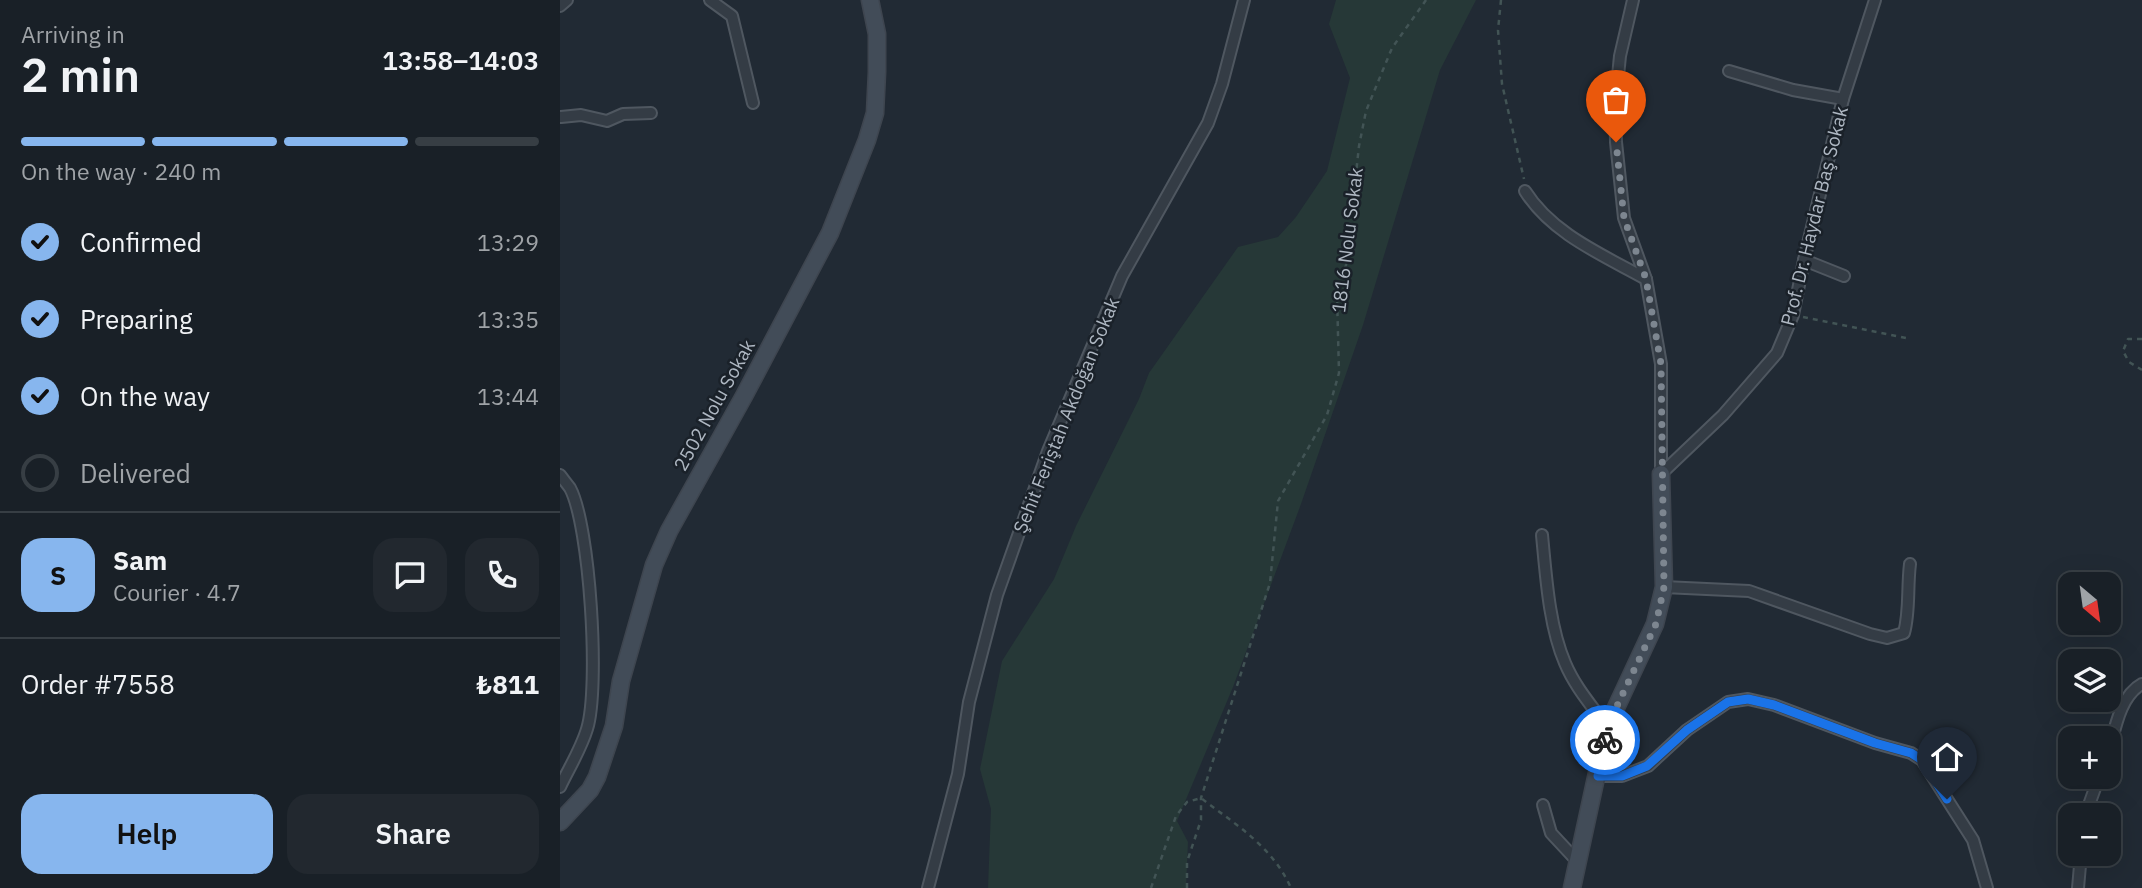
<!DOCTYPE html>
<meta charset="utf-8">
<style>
:root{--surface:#192027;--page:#22282f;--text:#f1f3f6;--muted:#9fa3a7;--line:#373e44;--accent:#87b6ee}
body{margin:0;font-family:"IBM Plex Sans",sans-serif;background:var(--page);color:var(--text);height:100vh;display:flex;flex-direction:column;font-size:26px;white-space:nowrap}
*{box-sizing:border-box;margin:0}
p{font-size:23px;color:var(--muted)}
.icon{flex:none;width:38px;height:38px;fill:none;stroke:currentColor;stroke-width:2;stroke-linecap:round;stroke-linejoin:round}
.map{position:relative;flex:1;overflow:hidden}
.panel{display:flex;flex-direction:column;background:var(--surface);width:560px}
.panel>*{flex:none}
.needle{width:46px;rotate:151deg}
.buttons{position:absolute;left:1498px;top:572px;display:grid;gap:14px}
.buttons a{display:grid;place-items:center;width:63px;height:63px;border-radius:14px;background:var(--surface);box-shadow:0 7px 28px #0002,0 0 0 2px var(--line);font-size:35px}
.pin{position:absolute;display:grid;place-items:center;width:60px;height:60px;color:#fff;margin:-72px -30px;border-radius:50% 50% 50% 0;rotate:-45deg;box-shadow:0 0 7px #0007}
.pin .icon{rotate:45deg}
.courier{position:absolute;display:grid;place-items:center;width:70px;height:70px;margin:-35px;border:5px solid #1a73e8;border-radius:50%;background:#fff;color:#222;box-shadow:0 2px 9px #0007}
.head em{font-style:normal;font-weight:600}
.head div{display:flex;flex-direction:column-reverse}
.head{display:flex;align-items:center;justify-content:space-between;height:119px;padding:0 21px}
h1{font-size:46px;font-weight:600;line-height:52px}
.bar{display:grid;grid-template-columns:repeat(4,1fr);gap:10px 7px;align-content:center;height:84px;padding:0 21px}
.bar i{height:9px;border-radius:5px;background:var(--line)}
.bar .current{background:var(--accent)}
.bar p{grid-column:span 4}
.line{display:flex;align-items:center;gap:18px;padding:0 21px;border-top:2px solid var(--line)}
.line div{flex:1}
.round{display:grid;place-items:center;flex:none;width:74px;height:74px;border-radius:21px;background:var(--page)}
ol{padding:0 21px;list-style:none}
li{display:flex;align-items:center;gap:21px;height:77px}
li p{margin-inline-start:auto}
li .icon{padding:7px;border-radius:50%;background:var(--accent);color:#111;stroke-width:4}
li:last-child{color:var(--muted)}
li i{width:38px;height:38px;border:4px solid var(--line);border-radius:50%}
.primary-button{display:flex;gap:14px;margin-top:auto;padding:14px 21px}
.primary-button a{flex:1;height:80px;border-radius:21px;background:var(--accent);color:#111;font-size:28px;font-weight:600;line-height:80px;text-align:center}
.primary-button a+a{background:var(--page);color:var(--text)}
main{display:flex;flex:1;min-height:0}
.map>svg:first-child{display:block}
.green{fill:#263837}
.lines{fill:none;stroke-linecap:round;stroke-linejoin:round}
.street-casing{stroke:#4f5760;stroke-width:14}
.secondary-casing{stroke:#3e454f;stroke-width:19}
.path{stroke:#425455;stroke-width:2.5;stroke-dasharray:5 5;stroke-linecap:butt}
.street{stroke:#343c45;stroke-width:10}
.secondary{stroke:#424c58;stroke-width:16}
.done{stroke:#7d8690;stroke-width:7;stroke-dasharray:0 12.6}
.route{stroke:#1a73e8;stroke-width:9}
.labels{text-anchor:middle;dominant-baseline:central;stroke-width:5;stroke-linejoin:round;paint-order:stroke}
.street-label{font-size:19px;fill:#aeb7c2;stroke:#1a2129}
</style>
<main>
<section class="panel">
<div class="head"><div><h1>2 min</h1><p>Arriving in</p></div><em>13:58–14:03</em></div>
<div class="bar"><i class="current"></i><i class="current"></i><i class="current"></i><i></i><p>On the way · 240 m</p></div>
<ol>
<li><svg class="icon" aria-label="check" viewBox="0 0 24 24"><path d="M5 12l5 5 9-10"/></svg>Confirmed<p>13:29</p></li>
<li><svg class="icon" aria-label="check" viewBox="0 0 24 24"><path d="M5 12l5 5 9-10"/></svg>Preparing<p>13:35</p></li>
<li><svg class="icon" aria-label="check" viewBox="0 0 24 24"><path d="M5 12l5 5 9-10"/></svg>On the way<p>13:44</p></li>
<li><i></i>Delivered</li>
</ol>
<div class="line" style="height:126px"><b class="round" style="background:var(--accent);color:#111">S</b><div><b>Sam</b><p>Courier · 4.7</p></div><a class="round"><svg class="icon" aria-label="chat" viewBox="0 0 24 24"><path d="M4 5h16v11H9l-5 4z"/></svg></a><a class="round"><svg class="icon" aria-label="phone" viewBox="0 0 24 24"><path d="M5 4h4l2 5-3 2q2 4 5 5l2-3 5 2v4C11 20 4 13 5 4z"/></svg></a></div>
<div class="line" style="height:91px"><div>Order #7558</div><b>₺811</b></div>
<div class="primary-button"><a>Help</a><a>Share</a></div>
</section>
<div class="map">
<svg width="1582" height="888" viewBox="0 0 1582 888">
<rect width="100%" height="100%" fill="#212a34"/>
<polygon class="green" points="776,0 916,0 880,70 803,325 741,504 673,687 617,821 628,842 626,888 428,888 431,809 420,769 442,661 494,579 516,526 579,399 589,373 678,247 718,237 736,217 767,171 790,78 769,24"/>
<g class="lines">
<defs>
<g id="street">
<polyline points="150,0 172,16 193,103"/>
<polyline points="1073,0 1060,56 1055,106 1056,142 1064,218 1086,279 1101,364 1101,474"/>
<polyline points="0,6 7,0"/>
<polyline points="1169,71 1233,90 1283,99"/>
<polyline points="1,117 21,115 47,121 63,114 91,113"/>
<path d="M 965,191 C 992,234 1043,255 1086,279"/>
<polyline points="1244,260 1284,276"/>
<polyline points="1101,474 1163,415 1217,353 1233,315 1244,260 1283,99 1315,0"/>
<path d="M 0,475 C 3,479 7,484 10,488 C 30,525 40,688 27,729 C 21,749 9,768 0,787"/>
<path d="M 982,535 C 986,576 989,626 1005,663 C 1015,687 1032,706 1047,727"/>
<path d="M 1104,587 L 1189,591 L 1310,634 L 1327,638 L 1344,633 C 1350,611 1347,588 1350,564"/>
<path d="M 1549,751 C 1555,729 1560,696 1582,684"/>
<polyline points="1038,776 1062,776 1088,766 1127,730 1168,702 1188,699 1214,705 1315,743 1351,753 1362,760 1413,840 1427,888"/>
<polyline points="983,805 991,833 1018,862"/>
<polyline points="1525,816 1539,777"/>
<polyline points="368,888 398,774 409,702 437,595 488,451 562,276 648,123 662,84 684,0"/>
<polyline points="1518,888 1521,854"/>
</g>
<g id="secondary">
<polyline points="0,822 30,790 37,777 54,726 61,681 94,565 109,531 184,396 270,233 307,140 315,113 317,72 317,34 310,0"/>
<polyline points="1012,888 1047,727 1095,624 1104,587 1101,474"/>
</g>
</defs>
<use href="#street" class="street-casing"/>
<use href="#secondary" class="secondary-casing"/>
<g class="path">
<polyline points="941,0 938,30 942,84 964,179"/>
<polyline points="1243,317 1346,338"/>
<polyline points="1582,339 1568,339 1563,351 1569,362 1582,370"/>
<path d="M 591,888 L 616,816 L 627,802 L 641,798 C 676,825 712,846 731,888"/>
<polyline points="627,888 627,862 641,820 641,798 710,583 718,501 767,415 779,373 777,296 786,265 799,146 806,111 832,48 866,0"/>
</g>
<use href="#street" class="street"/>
<use href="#secondary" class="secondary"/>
</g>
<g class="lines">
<polyline class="done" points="1045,740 1047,727 1096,624 1104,587 1101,364 1086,279 1064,218 1056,142"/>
<polyline class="route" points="1045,740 1038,776 1062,776 1087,766 1127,730 1168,702 1188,699 1214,705 1315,743 1351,753 1362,760 1387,799"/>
</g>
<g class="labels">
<g class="street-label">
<text transform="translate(1254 216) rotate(-76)">Prof. Dr. Haydar Baş Sokak</text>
<text transform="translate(787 240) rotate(-83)">1816 Nolu Sokak</text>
<text transform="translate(154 405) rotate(-61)">2502 Nolu Sokak</text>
<text transform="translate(506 415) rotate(-68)">Şehit Feriştah Akdoğan Sokak</text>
</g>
</g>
</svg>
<div class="buttons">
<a><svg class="needle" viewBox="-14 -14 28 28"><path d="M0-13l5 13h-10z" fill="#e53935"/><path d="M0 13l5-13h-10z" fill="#9fa3a7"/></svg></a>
<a><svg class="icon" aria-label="layers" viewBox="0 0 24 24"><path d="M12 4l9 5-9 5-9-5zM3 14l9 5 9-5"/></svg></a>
<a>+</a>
<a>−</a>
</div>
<div class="pin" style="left:1056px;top:142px;background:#ea580c"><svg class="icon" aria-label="bag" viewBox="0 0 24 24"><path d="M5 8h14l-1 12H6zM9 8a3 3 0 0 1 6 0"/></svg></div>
<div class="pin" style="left:1387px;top:799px;background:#1f2937"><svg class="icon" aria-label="home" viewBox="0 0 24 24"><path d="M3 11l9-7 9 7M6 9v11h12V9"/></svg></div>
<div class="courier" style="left:1045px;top:740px"><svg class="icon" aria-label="bike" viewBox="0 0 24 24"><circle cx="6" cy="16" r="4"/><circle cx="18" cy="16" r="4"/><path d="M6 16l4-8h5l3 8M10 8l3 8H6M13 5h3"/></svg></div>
</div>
</main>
